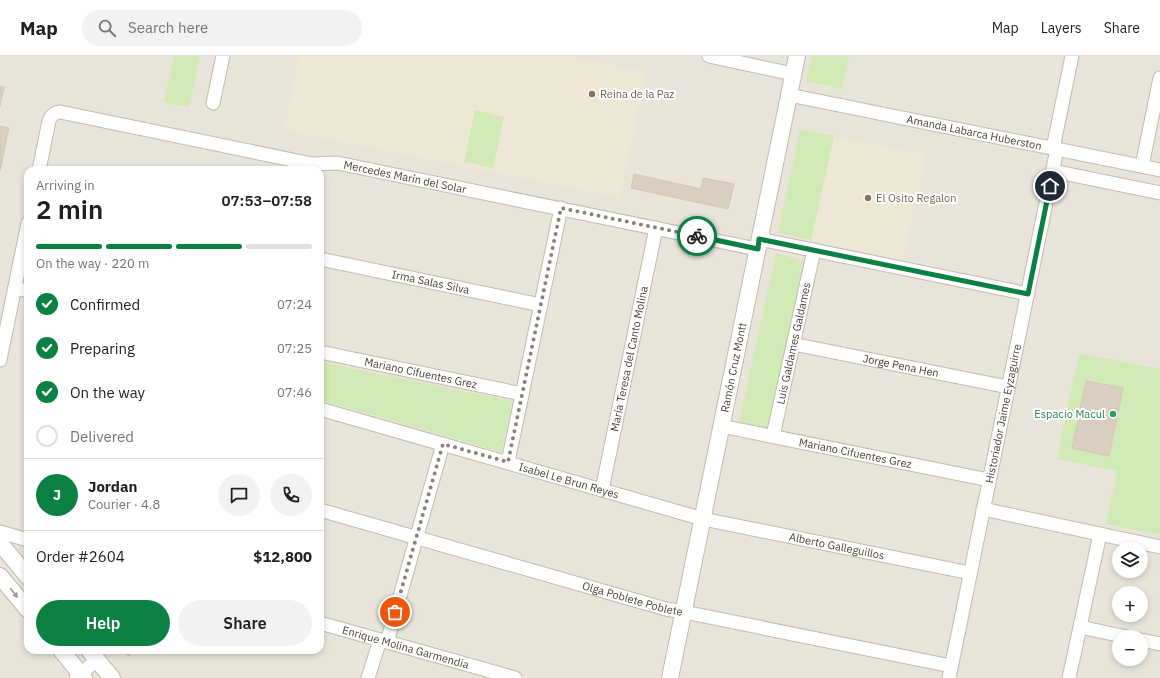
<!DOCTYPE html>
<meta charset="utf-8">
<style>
:root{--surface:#fff;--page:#f2f2f2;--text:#202124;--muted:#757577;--line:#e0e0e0;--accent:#0b8043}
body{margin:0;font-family:"IBM Plex Sans",sans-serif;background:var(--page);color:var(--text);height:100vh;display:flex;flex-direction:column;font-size:15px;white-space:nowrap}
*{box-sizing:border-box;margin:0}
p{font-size:13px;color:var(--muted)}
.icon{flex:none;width:22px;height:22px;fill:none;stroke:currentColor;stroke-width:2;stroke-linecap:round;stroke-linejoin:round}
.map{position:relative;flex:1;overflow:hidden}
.side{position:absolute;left:24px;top:110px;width:300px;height:488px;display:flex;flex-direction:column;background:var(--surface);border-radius:12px;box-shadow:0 2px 6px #0003}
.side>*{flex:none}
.tools{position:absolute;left:1112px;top:486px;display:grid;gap:8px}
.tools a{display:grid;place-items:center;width:36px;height:36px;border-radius:50%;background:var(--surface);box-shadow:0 2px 6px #0003;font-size:20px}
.pin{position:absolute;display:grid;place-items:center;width:34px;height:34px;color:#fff;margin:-17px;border:2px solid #fff;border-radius:50%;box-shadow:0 1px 4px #0007}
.courier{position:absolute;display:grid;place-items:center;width:40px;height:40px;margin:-20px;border:3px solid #0b8043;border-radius:50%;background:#fff;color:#222;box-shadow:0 1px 5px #0007}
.summary em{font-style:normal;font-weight:600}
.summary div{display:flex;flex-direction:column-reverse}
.summary{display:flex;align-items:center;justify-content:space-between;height:68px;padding:0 12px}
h1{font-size:26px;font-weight:600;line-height:30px}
.bar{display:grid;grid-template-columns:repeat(4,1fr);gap:6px 4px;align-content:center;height:48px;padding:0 12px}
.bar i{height:5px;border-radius:3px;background:var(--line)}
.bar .active{background:var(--accent)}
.bar p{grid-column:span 4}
.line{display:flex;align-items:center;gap:10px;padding:0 12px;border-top:1px solid var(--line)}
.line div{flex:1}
.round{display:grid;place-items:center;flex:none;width:42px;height:42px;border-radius:21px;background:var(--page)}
ol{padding:0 12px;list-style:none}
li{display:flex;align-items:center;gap:12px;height:44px}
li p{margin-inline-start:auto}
li .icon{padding:4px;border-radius:50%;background:var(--accent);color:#fff;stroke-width:4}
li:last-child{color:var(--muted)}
li i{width:22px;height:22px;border:2px solid var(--line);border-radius:50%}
.action{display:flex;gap:8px;margin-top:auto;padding:8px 12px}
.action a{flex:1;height:46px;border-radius:24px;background:var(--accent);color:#fff;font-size:16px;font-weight:600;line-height:46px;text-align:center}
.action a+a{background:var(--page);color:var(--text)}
header{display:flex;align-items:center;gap:24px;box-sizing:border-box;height:56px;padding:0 20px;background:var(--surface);border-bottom:1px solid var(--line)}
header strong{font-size:19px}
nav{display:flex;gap:22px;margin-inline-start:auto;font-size:14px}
.search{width:280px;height:36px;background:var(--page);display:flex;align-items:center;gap:10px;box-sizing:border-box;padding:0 14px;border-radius:22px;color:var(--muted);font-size:15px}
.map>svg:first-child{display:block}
.residential{fill:#eae5da;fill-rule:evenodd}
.education{fill:#efe8d6}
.green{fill:#d2eab5}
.building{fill:#d8cfc1;stroke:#d3c7b4}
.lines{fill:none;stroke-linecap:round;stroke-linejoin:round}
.minor-casing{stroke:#c2bbae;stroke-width:15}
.tertiary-casing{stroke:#c2bbae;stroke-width:18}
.minor{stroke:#fff;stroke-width:13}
.tertiary{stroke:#fff;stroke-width:16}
.oneway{fill:#9c9892}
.done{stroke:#878178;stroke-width:4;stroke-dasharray:0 7.2}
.route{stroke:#0b8043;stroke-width:5}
.education-dot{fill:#8d6e63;stroke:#fff;stroke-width:1.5}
.leisure-dot{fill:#2e9e5b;stroke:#fff;stroke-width:1.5}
.labels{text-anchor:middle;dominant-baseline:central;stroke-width:4;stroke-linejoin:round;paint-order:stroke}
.education-label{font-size:11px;fill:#785e54;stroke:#fff;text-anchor:start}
.street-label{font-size:11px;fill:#4b4439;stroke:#fff}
.leisure-label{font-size:11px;fill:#27864d;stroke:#fff;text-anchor:end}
</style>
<header>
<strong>Map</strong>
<div class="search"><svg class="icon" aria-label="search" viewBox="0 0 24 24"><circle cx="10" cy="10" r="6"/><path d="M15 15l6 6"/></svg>Search here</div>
<nav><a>Map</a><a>Layers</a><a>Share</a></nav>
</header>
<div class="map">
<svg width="1160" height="622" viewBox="0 0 1160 622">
<rect width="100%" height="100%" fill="#f6f3ec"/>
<path class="residential" d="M 0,0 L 1160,0 L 1160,622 L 0,622 ZM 28,114 L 320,114 L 320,594 L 28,594 ZM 1119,493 L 1141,493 L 1141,515 L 1119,515 ZM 1119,537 L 1141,537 L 1141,559 L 1119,559 ZM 1119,581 L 1141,581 L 1141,603 L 1119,603 Z"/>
<g class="education">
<polygon points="299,0 565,0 646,16 620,142 284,75"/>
<polygon points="834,80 926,99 903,204 811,184"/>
</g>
<g class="green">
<polygon points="174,0 200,0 189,51 164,46"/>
<polygon points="812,0 849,0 842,33 806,25"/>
<polygon points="475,54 504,61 493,112 464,106"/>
<polygon points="800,73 834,80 811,184 778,177"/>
<polygon points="776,197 805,206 770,374 739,366"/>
<polygon points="1079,297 1160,313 1160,479 1106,468 1117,415 1057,403"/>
<polygon points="320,306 513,345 501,396 320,344"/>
</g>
<g class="building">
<polygon points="0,30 4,31 0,50"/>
<polygon points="0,70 9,72 0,115"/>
<polygon points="634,118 701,133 703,122 734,128 728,153 631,132"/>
<polygon points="1086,325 1123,332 1109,400 1072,392"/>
<polygon points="120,594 134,594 129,600"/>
</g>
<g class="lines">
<defs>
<g id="minor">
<polyline points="709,0 793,18"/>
<path id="s1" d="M 789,39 L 1160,114"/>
<polyline points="213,47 223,0"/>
<polyline points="1053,92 1072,0"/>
<polyline points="1142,110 1160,22"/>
<path id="s2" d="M 39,114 L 49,65 C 51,59 54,57 60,56 L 312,108 L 337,107 L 757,193"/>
<polyline points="1053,115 1160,137"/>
<polyline points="759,183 1028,238"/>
<path id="s3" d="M 320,203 L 541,249"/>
<polyline points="15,232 28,235"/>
<path id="s4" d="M 793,288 L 1008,331"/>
<path id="s5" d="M 320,296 L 522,338"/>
<polyline points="0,304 28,167"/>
<path id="s6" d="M 320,353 L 703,463 L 970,517"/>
<path id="s7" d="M 721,370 L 989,424"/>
<path id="s8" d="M 773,380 L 814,194"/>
<polyline points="508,406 561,152"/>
<path id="s9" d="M 602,434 L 656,172"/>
<polyline points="983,453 1160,491"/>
<path id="s10" d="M 320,454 L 666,553 L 684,556 L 951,610"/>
<polyline points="0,476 28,484"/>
<path id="s11" d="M 320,567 L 515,622"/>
<polyline points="1080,571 1127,581"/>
<polyline points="1141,584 1160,588"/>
<polyline points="387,586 443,388"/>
<polyline points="76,622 97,604"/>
<polyline points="368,622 380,584"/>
<path id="s12" d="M 949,622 L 1057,93"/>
<polyline points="1069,622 1100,478"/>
</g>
<g id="tertiary">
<polyline points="0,487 28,521"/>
<polyline points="0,520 28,554"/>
<polyline points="61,594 84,622"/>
<polyline points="89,594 112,622"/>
<path id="s13" d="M 670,622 L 797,0"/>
</g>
</defs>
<use href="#minor" class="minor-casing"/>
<use href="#tertiary" class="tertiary-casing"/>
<use href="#minor" class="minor"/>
<use href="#tertiary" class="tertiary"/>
</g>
<defs><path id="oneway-solid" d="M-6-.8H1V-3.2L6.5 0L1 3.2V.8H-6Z"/></defs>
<use class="oneway" href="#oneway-solid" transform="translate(14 537) rotate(51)"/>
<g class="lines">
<polyline class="done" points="395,556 443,388 508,406 561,152 697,180"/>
<polyline class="route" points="697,180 758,193 759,183 1028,238 1050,130"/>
</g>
<g class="education-dot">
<circle cx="592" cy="38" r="4"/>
<circle cx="868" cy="142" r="4"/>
</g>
<circle class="leisure-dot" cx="1113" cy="358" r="4"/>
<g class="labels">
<g class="education-label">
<text x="600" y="38">Reina de la Paz</text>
<text x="876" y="142">El Osito Regalon</text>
</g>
<g class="street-label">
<text stroke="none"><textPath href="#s1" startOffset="189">Amanda Labarca Huberston</textPath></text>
<text stroke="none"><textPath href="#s2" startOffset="417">Mercedes Marín del Solar</textPath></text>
<text stroke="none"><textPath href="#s3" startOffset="113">Irma Salas Silva</textPath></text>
<text stroke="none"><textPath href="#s8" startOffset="95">Luis Galdames Galdames</textPath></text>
<text stroke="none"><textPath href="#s9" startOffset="134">María Teresa del Canto Molina</textPath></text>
<text stroke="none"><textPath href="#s4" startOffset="110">Jorge Pena Hen</textPath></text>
<text stroke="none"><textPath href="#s13" startOffset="317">Ramón Cruz Montt</textPath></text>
<text stroke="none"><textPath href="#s5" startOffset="103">Mariano Cifuentes Grez</textPath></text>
<text stroke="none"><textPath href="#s12" startOffset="270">Historiador Jaime Eyzaguirre</textPath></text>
<text stroke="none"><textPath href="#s7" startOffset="137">Mariano Cifuentes Grez</textPath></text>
<text stroke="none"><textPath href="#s6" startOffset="259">Isabel Le Brun Reyes</textPath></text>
<text stroke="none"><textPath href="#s6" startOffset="535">Alberto Galleguillos</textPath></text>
<text stroke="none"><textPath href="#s10" startOffset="325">Olga Poblete Poblete</textPath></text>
<text stroke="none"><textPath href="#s11" startOffset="89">Enrique Molina Garmendia</textPath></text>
</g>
<g class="leisure-label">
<text x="1105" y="358">Espacio Macul</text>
</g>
</g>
</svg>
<div class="tools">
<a><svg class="icon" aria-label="layers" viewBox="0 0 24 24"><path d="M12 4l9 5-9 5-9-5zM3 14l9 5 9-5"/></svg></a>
<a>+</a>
<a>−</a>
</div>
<div class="pin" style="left:395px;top:556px;background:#ea580c"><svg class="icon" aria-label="bag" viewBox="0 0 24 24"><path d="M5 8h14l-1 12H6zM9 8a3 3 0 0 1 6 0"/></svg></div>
<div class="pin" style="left:1050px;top:130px;background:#1f2937"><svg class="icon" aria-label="home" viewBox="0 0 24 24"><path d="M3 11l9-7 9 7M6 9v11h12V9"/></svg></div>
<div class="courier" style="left:697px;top:180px"><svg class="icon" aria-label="bike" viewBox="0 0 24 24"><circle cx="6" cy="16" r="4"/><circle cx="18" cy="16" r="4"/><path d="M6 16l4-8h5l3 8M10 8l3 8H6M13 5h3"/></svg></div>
<section class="side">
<div class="summary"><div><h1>2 min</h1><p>Arriving in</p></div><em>07:53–07:58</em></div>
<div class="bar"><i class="active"></i><i class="active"></i><i class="active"></i><i></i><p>On the way · 220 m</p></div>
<ol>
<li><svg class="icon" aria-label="check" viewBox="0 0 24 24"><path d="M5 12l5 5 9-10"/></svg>Confirmed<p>07:24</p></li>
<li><svg class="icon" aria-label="check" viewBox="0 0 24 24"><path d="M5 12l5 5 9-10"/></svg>Preparing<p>07:25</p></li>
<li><svg class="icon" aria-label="check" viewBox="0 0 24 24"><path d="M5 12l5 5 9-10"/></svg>On the way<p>07:46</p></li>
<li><i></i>Delivered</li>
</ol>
<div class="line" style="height:72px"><b class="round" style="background:var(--accent);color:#fff">J</b><div><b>Jordan</b><p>Courier · 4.8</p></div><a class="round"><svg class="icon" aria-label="chat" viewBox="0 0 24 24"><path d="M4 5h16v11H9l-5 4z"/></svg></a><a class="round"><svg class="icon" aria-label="phone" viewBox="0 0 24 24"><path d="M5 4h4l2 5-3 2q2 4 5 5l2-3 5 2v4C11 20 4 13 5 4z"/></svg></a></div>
<div class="line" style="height:52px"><div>Order #2604</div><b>$12,800</b></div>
<div class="action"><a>Help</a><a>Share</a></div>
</section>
</div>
